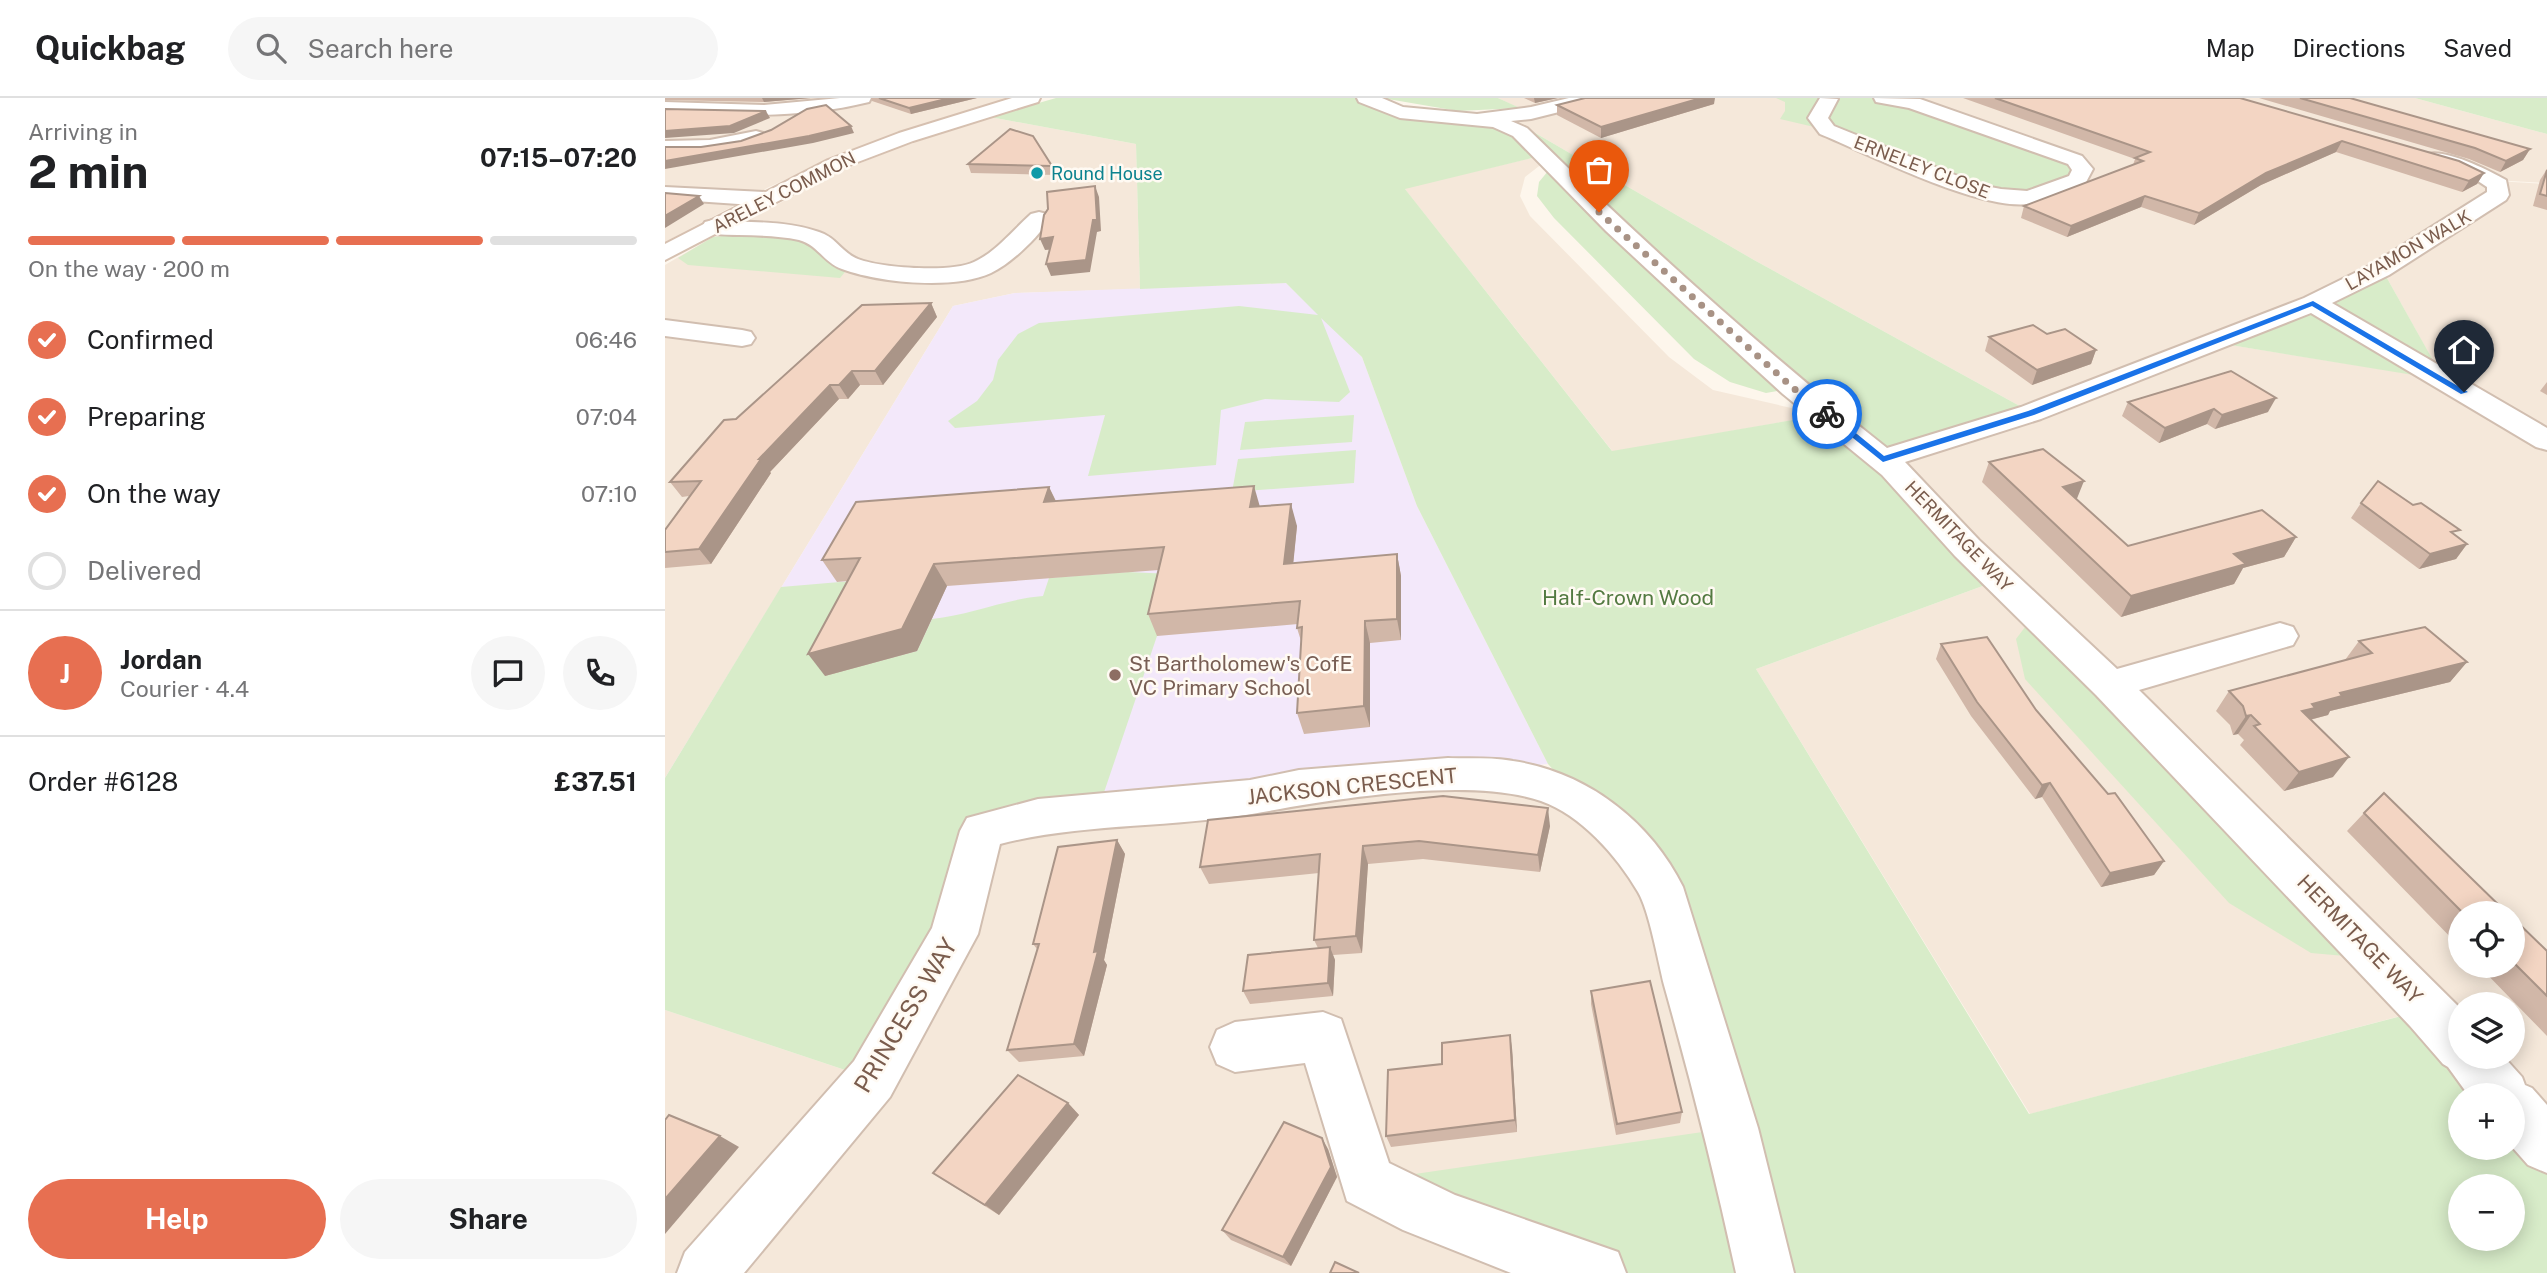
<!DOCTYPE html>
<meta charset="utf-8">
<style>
:root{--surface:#fff;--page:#f6f6f6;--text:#202124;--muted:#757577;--line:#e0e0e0;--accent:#e76f51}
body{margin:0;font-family:"Public Sans",sans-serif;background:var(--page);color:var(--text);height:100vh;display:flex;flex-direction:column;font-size:26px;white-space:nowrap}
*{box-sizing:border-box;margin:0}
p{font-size:23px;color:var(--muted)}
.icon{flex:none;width:38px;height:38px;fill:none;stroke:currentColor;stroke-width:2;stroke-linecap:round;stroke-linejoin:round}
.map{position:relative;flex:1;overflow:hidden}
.panel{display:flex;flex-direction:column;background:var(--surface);width:665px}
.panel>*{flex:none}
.fabs{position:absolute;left:1783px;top:803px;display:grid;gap:14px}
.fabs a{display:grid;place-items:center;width:77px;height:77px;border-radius:50%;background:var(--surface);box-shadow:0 4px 18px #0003;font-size:35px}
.pin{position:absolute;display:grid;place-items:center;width:60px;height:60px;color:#fff;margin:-72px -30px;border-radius:50% 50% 50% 0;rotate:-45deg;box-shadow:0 0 7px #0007}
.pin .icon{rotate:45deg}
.courier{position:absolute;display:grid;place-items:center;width:70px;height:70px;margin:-35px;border:5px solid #1a73e8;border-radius:50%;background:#fff;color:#222;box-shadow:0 2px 9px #0007}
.summary em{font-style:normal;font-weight:700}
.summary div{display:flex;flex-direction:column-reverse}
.summary{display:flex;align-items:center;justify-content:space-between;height:119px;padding:0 28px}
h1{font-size:46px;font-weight:700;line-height:52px}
.bar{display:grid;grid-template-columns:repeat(4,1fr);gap:10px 7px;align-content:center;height:84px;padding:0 28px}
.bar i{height:9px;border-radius:5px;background:var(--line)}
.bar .active{background:var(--accent)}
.bar p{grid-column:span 4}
.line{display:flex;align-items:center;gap:18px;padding:0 28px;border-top:2px solid var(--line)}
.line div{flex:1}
.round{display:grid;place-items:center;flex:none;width:74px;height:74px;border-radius:37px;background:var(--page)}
ol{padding:0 28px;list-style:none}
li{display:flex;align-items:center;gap:21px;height:77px}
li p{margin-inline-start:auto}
li .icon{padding:7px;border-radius:50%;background:var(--accent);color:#fff;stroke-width:4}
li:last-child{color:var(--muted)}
li i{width:38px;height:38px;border:4px solid var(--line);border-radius:50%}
.primary-button{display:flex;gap:14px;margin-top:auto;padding:14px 28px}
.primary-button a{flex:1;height:80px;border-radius:42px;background:var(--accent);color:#fff;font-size:28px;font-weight:700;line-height:80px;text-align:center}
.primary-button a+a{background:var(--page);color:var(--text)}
header{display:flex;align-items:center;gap:42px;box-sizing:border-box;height:98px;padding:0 35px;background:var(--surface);border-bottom:2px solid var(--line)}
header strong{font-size:33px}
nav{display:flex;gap:38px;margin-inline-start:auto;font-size:24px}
.search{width:490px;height:63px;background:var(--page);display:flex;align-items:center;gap:18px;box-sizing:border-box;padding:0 24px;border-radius:38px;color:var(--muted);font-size:26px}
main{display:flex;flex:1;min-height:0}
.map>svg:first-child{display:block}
.residential{fill:#f5e8da;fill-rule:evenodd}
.education{fill:#f3e8fa}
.green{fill:#d8ecc9;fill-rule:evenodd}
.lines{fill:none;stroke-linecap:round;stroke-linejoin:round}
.minor-casing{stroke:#d1beb0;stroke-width:4}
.secondary-casing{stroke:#d6c0b0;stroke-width:4}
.minor{fill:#fff;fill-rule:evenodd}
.secondary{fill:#fff;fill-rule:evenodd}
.wall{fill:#d1b7a8}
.shaded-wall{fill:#aa9588}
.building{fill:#f3d5c3;stroke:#aa9588;stroke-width:2}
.route{fill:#1a73e8}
.done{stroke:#a89285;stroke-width:7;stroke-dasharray:0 12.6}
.culture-dot{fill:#0f9aa8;stroke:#fffaf3;stroke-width:2.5}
.education-dot{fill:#8d6e63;stroke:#fffaf3;stroke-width:2.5}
.labels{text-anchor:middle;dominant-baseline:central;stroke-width:5;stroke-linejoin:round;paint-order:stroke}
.far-street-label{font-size:18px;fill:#7a5c4d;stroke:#fffaf3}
.far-culture-label{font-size:18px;fill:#0d838f;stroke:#fffaf3;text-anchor:start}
.park-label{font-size:21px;fill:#537a41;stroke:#fffaf3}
.education-label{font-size:21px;fill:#785e54;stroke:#fffaf3;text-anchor:start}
.street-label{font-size:21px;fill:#7a5c4d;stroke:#fffaf3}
.near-street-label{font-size:24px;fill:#7a5c4d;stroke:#fffaf3}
</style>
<header>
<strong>Quickbag</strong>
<div class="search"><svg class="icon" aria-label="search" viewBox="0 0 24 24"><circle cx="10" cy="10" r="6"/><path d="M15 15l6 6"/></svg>Search here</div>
<nav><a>Map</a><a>Directions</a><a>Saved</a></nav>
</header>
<main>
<section class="panel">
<div class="summary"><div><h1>2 min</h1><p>Arriving in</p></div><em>07:15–07:20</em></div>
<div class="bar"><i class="active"></i><i class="active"></i><i class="active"></i><i></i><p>On the way · 200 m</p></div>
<ol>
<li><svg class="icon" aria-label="check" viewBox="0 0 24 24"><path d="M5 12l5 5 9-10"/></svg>Confirmed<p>06:46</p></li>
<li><svg class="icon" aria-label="check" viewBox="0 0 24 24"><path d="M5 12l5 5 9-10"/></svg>Preparing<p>07:04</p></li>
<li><svg class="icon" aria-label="check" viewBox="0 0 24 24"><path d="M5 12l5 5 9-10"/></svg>On the way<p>07:10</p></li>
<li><i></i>Delivered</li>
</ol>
<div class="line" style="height:126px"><b class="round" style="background:var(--accent);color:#fff">J</b><div><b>Jordan</b><p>Courier · 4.4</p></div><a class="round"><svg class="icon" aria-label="chat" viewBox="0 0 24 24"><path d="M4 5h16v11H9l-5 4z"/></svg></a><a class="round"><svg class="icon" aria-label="phone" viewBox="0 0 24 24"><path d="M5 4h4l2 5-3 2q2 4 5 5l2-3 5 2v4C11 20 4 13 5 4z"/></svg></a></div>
<div class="line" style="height:91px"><div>Order #6128</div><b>£37.51</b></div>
<div class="primary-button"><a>Help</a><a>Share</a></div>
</section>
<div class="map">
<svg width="1882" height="1175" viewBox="0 0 1882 1175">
<rect width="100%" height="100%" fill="#fdf6ec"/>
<g class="residential">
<polygon points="0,0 349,0 162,63 104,89 0,144"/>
<polygon points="833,0 1750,0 1882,36 1882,85 1828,82 1834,93 1648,205 1362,312 1089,162 858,28 834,20 865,15"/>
<polygon points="325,19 471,46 475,191 350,195 288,208 0,680 0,167 48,139 69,137 85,128 79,124 176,73 230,51"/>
<polygon points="871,59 878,65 860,79 855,98 865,118 1004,259 1048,292 1157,317 948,354 739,90"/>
<path d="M 1831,83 L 1882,86 L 1882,1048 L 1848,998 L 1805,959 L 1848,959 L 1848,906 L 1796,906 L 1795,949 L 1762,911 L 1365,1016 L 1091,571 L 1334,482 L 1218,361 L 1553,245 L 1778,281 L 1718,173 L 1832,101 ZM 1796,816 L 1848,816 L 1848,868 L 1796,868 Z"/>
<polygon points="847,679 960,740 1066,1030 932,1175 0,1175 0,912 207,981 317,733"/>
</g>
<polygon class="education" points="621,185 697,259 752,408 883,666 634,689 373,719 0,912 0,680 288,208 350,195"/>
<g class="green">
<path d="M 391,0 L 701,0 L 716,8 L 834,20 L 858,28 L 1089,162 L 1362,312 L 1218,361 L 1334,482 L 1091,571 L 1364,1016 L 1763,911 L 1796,959 L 1838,997 L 1796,998 L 1796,1050 L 1882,1048 L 1882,1175 L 932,1175 L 702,1083 L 1065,1030 L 995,789 L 883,666 L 752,408 L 697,259 L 656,220 L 685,294 L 674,304 L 600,301 L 556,312 L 551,367 L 423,378 L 440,317 L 290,330 L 283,323 L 312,303 L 328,282 L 333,262 L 353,236 L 374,225 L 574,208 L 653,217 L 621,185 L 475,191 L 471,46 L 325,19 ZM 871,59 L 888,67 L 874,84 L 872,98 L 889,120 L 1029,261 L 1065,284 L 1101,295 L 1128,290 L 1157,317 L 947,353 L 740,91 ZM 1796,1088 L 1848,1088 L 1848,1141 L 1796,1141 Z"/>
<polygon points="717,0 833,0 855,10 793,13"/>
<polygon points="1111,0 1231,0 1418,71 1364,100 1336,98 1162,32 1115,21 1120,13 1120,4"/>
<polygon points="1750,0 1882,0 1882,36"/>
<polygon points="69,137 140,141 180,174 175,180 23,167 13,160 48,139"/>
<polygon points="1718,173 1779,282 1553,245"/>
<polygon points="689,317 687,344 575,352 580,324"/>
<polygon points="691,352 689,385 567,394 573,361"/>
<path d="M 463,474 L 506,476 L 492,538 L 432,715 L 317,733 L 207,981 L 0,912 L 0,680 L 116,489 L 210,481 L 161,577 L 252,553 L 267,521 C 305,517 340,501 378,498 L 384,480 Z"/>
<polygon points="1370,516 1714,861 1646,855 1564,805 1360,581 1351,541"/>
</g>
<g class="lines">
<defs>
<g id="minor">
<path d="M 175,0 L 206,0 L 204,4 C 136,21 69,17 0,16 L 0,4 L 99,7 Z"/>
<path d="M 692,0 L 717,0 L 738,9 L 812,16 L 866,9 L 904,0 L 936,0 L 934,4 L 866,21 L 846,23 L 862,30 C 977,143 1095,250 1222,350 L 1356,309 L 1639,200 L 1706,167 L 1822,94 L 1822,89 L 1807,79 L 1762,64 L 1759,60 L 1762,56 C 1782,51 1823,72 1841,82 L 1844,97 L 1841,102 L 1724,177 L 1667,205 L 1882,330 L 1882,352 L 1871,349 L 1646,215 L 1376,321 L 1240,364 L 1314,442 L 1452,571 L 1615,525 L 1628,529 L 1633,538 L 1628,547 L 1474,592 L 1796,911 L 1796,959 L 1839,959 L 1857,979 L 1860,987 L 1867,990 L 1882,1007 L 1882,1075 L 1863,1067 L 1848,1050 L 1848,998 L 1804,998 L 1783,969 L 1778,966 L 1745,928 L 1431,597 L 1290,458 L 1217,377 L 1118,296 L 1025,211 L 941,133 L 848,38 L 828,29 L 735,20 L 694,4 Z"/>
<path d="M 1155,0 L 1173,1 L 1163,20 L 1169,28 L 1315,87 L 1336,91 L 1362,93 L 1404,78 L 1407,72 L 1403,66 L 1244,10 L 1211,4 L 1209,0 L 1255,1 L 1417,58 L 1428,71 L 1420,86 C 1403,93 1383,105 1364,106 C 1312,112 1206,57 1155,36 L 1143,20 Z"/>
<polygon points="91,33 98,35 101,39 98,43 45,54 0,55 0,43 45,42"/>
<polygon points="0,89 101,94 109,96 112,101 109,106 101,108 0,101"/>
<path d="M 374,114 L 382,116 L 385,121 C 372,140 347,165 326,175 C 289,192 215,185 177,171 C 159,165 153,147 134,142 C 106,136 76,138 48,136 L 40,134 L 37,129 L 40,124 L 48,122 C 83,125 120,122 154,134 C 171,139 177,155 193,161 C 217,170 286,175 309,164 C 331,154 348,132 366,116 Z"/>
<polygon points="0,222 77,232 86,234 90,240 86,246 77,248 0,238"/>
<path d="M 783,660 C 804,661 827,659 848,663 C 921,674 985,722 1018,789 L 1093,1030 L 1129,1175 L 1071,1175 C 1050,1078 1026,983 999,887 C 993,863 984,812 973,794 C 952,758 916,717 876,703 C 801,678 665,702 587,716 C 504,730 417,725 335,746 L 313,836 L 225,999 L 79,1175 L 12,1175 L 20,1154 L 189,963 L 267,830 L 295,733 L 302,720 L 373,701 L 585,682 L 634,672 Z"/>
<polygon points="658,914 676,921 724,1065 790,1097 953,1154 961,1175 846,1175 738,1132 682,1103 640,965 570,974 552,966 545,949 552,932 570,924"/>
</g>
<polygon id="secondary" points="347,0 375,0 373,4 248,43 177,70 0,162 0,146 163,62 234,35"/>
</defs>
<use href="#minor" class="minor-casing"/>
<use href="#secondary" class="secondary-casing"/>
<use href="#minor" class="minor"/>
<use href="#secondary" class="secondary"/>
</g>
<g class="wall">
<polygon points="0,0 146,0 99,4 0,2"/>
<polygon points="206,0 312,0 246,16 207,3"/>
<polygon points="859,0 893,0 870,5"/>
<polygon points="1298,0 1575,0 1819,75 1812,86 1797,94 1671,54 1596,87 1529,127 1476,109 1402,139 1356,120 1359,108 1468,67 1470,61"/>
<polygon points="1594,0 1685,0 1865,51 1858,62 1835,74 1804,61"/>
<polygon points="1049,6 936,40 892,17 892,7"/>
<polygon points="303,66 387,68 391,77 306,75"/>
<polygon points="1882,71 1882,112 1868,108 1875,82"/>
<polygon points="266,205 272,219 218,287 195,287 183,301 174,301 105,374 106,375 46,466 0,470 0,432 24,398 17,399 5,384 71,321"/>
<polygon points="1382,236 1431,252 1426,266 1367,287 1320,253 1324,239"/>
<polygon points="1882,284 1882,297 1875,293"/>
<polygon points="1463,304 1603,314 1550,331 1542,326 1494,345 1457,318"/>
<polygon points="1324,364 1412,402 1463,448 1631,439 1619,459 1578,470 1569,486 1456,519 1317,384"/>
<polygon points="384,389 391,403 595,408 632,428 628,465 732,456 736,478 736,542 705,545 705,629 639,636 632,615 636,543 632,530 633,526 492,538 483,516 494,472 282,488 252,553 160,578 182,483 172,484 157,462"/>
<polygon points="1696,405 1791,437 1802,446 1791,461 1754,471 1686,420"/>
<polygon points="1694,543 1802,564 1785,584 1665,613 1663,617 1645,622 1668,679 1619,693 1575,647 1579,642 1573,636 1568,637 1565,627 1551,613 1564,593 1680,562"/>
<polygon points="1276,546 1371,612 1499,763 1489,777 1436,789 1377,699 1370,701 1306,618 1271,561"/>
<polygon points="1699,715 1843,816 1796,816 1796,850 1682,733"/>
<polygon points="543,722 885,728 875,774 758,761 703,766 697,855 668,857 670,862 668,898 585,906 578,893 653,850 649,842 654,775 544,786 535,769"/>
<polygon points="452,742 460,756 439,862 442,867 419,958 354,964 342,952 372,851 368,846"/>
<polygon points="1848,820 1882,853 1882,938 1814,868 1848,868"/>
<polygon points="926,893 1017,1014 1015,1025 951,1037 926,906"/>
<polygon points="847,950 852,1034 726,1049 721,1038 777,966"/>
<polygon points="403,1005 414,1017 334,1117 283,1085 268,1075"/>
<polygon points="663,1051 672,1079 626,1168 566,1142 557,1132"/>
</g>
<g class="shaded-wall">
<polygon points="97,0 146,0 99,4"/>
<polygon points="285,0 312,0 246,16 244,10"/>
<polygon points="869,0 893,0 870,5"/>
<polygon points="1036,0 1050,0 1049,6 936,40 936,29"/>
<polygon points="101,13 105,20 69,35 0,40 0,33"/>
<polygon points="186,28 189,35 148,45 0,71 0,63"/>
<polygon points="1677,43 1671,54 1596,87 1529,127 1534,115 1601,75"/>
<polygon points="1865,51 1858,62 1835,74 1841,63"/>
<polygon points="1819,75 1812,86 1797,94 1804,83"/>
<polygon points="430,88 434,99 436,133 432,134 425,174 386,178 381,166"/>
<polygon points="34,98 39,106 0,130 0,118"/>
<polygon points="1480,98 1476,109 1402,139 1406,128"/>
<polygon points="388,139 393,151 380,152 375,141"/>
<polygon points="266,205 272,219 218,287 210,273"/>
<polygon points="1431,252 1426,266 1367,287 1372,272"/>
<polygon points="187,273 195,287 183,301 174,287"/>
<polygon points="165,287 174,301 105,374 106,375 46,466 34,451 94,361"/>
<polygon points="1611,300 1603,314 1550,331 1557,317"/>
<polygon points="1549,311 1542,326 1494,345 1500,330"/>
<polygon points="1419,383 1411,403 1398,389"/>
<polygon points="589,388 595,409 585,409"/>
<polygon points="384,389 394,410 379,404"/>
<polygon points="626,406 632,428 626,488 619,466"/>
<polygon points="1631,439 1619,459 1578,470 1569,486 1456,519 1466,498 1569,456"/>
<polygon points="1802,446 1791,461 1754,471 1765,456"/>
<polygon points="732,456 736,478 736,542 732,521"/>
<polygon points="269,466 282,488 252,553 160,578 143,556"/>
<polygon points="700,523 705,545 705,629 699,608"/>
<polygon points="1802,564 1785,584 1665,613 1663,617 1640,623 1637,613 1647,606 1675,595"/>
<polygon points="1586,617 1573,636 1568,637 1581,618"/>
<polygon points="1684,659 1668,679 1619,693 1634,674"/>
<polygon points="1385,685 1377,699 1370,701 1377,687"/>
<polygon points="883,710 885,728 875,774 873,757"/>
<polygon points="452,742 460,756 439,862 442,867 419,958 409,946"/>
<polygon points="698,748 703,766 697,855 691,838"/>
<polygon points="1499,763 1489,777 1436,789 1445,775"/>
<polygon points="665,849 670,862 668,898 663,885"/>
<polygon points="845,937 847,950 852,1034 850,1022"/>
<polygon points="403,1005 414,1017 334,1117 320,1107"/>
<polygon points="55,1038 74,1049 0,1136 0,1101"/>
<polygon points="657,1040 663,1051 672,1079 626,1168 618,1159"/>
</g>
<g class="building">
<polygon points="214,0 285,0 244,10"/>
<polygon points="920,0 1036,0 936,29 892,7"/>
<polygon points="1330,0 1575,0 1794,63 1819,75 1804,83 1677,43 1601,75 1534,115 1480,98 1406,128 1359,108 1478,63 1470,60 1485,54"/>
<polygon points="1635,0 1685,0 1865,51 1841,63 1810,50"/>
<polygon points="161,7 186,28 144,38 0,63 0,49 36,49 76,43 106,32 142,11"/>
<polygon points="0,11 101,13 65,28 0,33"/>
<polygon points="345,31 368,38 387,68 303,66"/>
<polygon points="1882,72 1882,98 1875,96"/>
<polygon points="430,88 432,122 428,122 421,162 381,166 388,139 375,141 379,117 383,111 382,94"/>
<polygon points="0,95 34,98 0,118"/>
<polygon points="266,205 210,273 187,273 174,287 165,287 94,361 96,361 34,451 0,454 0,432 36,383 5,384 59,322 71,321 197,207"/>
<polygon points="1368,227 1382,236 1400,231 1431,252 1372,272 1324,239"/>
<polygon points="1566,273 1611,300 1557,317 1549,311 1500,330 1463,304"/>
<polygon points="1378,351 1419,383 1398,389 1463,448 1597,412 1631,439 1569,456 1581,466 1466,498 1324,364"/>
<polygon points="1713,383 1748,407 1756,405 1795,432 1786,434 1802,446 1765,456 1696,405"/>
<polygon points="589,388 585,409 626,406 619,466 732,456 732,521 700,523 699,608 632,615 637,529 632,530 635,503 483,516 499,449 269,466 237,531 143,556 195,460 157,462 191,404 384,389 379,404"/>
<polygon points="1760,529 1802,564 1675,595 1677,598 1647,606 1650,610 1637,613 1684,659 1634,674 1589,628 1595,626 1586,617 1581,618 1578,608 1564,593 1707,555 1694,543"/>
<polygon points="1322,539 1371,612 1443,696 1450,695 1499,763 1445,775 1385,685 1377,687 1312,604 1276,546"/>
<polygon points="1719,695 1843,816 1799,816 1699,715"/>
<polygon points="778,698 883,710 873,757 754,743 698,748 691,838 649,842 655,756 535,769 543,722"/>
<polygon points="452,742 429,854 433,853 409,946 342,952 374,846 368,846 393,749"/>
<polygon points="1848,820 1882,853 1882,898 1848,864"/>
<polygon points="665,849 663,885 578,893 583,857"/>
<polygon points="985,883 1017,1014 952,1026 926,893"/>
<polygon points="845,937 850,1022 721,1038 723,972 777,966 777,945"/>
<polygon points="353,977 403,1005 320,1107 268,1075"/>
<polygon points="4,1017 55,1038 0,1101 0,1022"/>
<polygon points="619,1024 657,1040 666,1069 618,1159 557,1132"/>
<polygon points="670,1164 694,1175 665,1175"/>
</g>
<polygon class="route" points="1648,203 1803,294 1796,296 1647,208 1369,317 1218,364 1158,316 1165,314 1219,358 1363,313"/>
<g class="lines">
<polyline class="done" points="934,114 1128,290 1162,316"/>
</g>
<circle class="culture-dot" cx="372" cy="75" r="7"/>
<circle class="education-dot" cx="450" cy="577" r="7"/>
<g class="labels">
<g class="far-street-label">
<text transform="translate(1257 69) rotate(21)">ERNELEY CLOSE</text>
<text transform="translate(119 94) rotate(-27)">ARELEY COMMON</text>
<text transform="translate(1743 152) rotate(-30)">LAYAMON WALK</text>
<text transform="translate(1294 438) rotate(46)">HERMITAGE WAY</text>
</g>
<g class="far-culture-label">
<text x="386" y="75">Round House</text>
</g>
<g class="park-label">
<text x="963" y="499">Half-Crown Wood</text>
</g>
<g class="education-label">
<text x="464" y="565">St Bartholomew's CofE<tspan x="464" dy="24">VC Primary School</tspan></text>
</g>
<g class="street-label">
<text transform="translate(687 688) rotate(-6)">JACKSON CRESCENT</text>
<text transform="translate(1695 841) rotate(46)">HERMITAGE WAY</text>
</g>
<g class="near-street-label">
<text transform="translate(240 917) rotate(-59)">PRINCESS WAY</text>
</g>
</g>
</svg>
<div class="fabs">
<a><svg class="icon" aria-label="locate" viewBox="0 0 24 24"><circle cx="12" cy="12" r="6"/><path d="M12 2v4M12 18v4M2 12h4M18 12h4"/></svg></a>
<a><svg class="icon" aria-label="layers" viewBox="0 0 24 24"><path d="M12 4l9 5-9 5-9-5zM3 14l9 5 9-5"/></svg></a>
<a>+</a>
<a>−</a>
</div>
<div class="pin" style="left:934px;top:114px;background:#ea580c"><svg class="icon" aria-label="bag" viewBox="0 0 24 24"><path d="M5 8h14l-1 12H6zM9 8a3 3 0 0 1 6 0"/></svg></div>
<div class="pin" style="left:1799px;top:294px;background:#1f2937"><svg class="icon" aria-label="home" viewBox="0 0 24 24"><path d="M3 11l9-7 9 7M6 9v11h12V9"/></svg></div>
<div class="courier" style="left:1162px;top:316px"><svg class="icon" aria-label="bike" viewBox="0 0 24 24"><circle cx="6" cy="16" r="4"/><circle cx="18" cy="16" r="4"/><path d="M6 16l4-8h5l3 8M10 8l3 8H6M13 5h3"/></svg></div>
</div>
</main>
